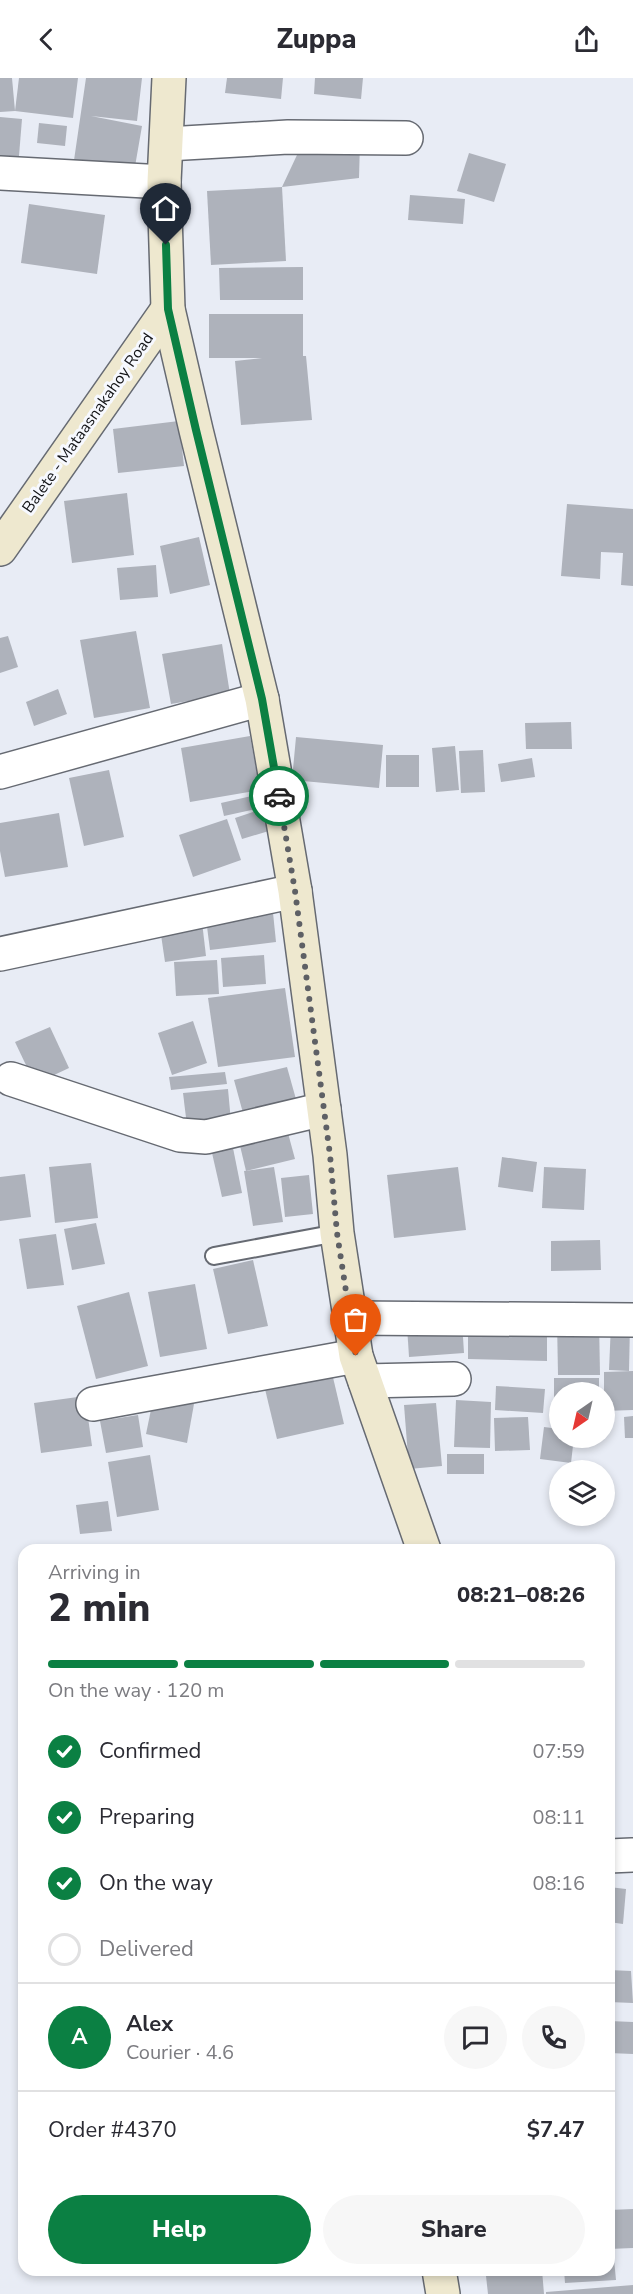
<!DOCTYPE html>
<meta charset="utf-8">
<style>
:root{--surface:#fff;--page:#f7f7f7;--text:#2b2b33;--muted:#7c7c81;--line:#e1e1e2;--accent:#0b8043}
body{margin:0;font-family:"Nunito Sans",sans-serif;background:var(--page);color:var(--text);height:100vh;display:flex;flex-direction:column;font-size:22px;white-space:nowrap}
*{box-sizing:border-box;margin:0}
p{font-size:20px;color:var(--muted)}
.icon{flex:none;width:33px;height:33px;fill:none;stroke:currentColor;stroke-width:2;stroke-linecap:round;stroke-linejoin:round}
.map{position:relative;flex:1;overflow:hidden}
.drawer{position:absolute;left:18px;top:1466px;width:597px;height:732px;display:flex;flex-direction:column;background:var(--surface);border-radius:18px;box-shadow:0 3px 9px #0003}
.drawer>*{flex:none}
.needle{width:39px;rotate:214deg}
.tools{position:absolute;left:549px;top:1304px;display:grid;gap:12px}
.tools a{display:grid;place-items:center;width:66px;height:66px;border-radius:50%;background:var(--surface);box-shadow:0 3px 9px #0003;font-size:30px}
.pin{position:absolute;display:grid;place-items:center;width:51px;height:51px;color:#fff;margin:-62px -26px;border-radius:50% 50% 50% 0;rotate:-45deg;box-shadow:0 0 6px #0007}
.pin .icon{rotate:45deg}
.courier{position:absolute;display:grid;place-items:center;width:60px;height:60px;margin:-30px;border:4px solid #0b8043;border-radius:50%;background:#fff;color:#222;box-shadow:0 2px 8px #0007}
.summary em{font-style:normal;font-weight:800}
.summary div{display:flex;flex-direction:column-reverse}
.summary{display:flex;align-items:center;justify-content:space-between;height:102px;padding:0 30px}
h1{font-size:39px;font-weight:800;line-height:45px}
.bar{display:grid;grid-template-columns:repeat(4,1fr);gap:9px 6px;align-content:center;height:72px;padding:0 30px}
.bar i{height:8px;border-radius:4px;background:var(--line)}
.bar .selected{background:var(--accent)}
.bar p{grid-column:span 4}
.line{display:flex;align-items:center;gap:15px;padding:0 30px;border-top:2px solid var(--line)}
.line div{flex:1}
.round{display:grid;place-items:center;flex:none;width:63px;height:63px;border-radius:32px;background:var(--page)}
ol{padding:0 30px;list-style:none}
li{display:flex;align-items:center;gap:18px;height:66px}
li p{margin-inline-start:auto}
li .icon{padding:6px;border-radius:50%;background:var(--accent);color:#fff;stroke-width:4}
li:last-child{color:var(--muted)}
li i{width:33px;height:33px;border:3px solid var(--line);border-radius:50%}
.primary-button{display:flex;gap:12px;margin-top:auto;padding:12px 30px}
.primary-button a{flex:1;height:69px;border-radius:36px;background:var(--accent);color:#fff;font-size:24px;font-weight:800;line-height:69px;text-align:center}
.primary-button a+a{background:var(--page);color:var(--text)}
header{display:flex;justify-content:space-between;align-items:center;height:78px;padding:0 30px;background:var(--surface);font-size:27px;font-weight:800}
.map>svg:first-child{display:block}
.building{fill:#aeb2bb}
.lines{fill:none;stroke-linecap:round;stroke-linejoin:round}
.lane-casing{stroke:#666a72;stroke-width:20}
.street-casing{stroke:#666a72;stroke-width:36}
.secondary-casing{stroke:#666a72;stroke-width:36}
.lane{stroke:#fff;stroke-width:16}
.street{stroke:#fff;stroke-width:33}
.secondary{stroke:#eee8cf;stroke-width:33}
.done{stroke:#5e6065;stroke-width:6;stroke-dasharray:0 10.8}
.route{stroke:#0b8043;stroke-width:8}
.labels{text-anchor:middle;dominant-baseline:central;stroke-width:6;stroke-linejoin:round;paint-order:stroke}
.street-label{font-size:16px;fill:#131417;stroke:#f7f9ff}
</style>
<header><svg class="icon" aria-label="back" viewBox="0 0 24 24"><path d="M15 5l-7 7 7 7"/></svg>Zuppa<svg class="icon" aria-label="share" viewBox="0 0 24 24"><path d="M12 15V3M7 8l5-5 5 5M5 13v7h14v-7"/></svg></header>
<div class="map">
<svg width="633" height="2216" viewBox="0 0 633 2216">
<rect width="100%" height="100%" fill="#e8ecf5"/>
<g class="building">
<polygon points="0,0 12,0 15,33 0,34"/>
<polygon points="19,0 78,0 73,40 15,33"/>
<polygon points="86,0 142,0 137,43 91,38 142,48 133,100 73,89"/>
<polygon points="227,0 283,0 281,21 225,15"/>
<polygon points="315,0 363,0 361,21 314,16"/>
<polygon points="0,39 22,41 18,90 0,88"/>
<polygon points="39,45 67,48 65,68 37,65"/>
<polygon points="304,62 360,64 359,100 282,109"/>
<polygon points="469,75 506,86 494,124 457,113"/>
<polygon points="282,109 286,183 211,187 207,113"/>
<polygon points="410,117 465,121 463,146 408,142"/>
<polygon points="29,126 105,137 97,196 21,185"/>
<polygon points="303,189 303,222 220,222 219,190"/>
<polygon points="209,236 303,236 303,278 306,278 312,342 241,347 235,283 262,280 209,280"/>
<polygon points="179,343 184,388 118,395 113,351"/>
<polygon points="127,415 134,477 72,485 64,423"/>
<polygon points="567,426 633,431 633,508 621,507 623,475 601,474 600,501 561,498"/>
<polygon points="199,459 210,507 170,516 160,468"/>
<polygon points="156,487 158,519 120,522 117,490"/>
<polygon points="136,553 150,630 94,640 80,562"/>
<polygon points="8,558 18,589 0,595 0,560"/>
<polygon points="222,566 230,616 171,626 162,576"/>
<polygon points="58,611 67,636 34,648 26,624"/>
<polygon points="571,644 572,671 526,671 525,645"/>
<polygon points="250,658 260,712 190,724 181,670"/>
<polygon points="296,659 383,667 379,710 292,702"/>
<polygon points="455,668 459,712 436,714 432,670"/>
<polygon points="483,672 485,714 461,715 459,673"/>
<rect x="386" y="677" width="33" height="32"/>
<polygon points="532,680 535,699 501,704 498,686"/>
<polygon points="109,692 124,759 84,768 69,700"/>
<polygon points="256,717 260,730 224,738 221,725"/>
<polygon points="265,730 272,752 242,761 235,740"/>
<polygon points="59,735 68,789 5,799 0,773 0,745"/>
<polygon points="227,741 241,782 193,799 179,757"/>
<polygon points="272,825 276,864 210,872 205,833"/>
<polygon points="202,844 206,878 165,884 160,850"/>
<polygon points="264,877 266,906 223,909 221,880"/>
<polygon points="217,882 219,916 176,918 174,884"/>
<polygon points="285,910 295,979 218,989 208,920"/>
<polygon points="193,943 207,985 172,997 158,955"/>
<polygon points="50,949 69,990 35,1006 15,964"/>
<polygon points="287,989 299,1032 246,1046 234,1002"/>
<polygon points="225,994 227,1006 171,1012 169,999"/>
<polygon points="228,1011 231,1044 187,1048 183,1015"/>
<polygon points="285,1044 295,1081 246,1093 237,1055"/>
<polygon points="233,1070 242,1115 222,1119 212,1075"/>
<polygon points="502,1079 537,1084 533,1114 498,1109"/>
<polygon points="91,1085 98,1140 55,1145 49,1089"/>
<polygon points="274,1089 283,1144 253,1148 244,1093"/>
<polygon points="458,1089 466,1152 394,1160 387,1097"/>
<polygon points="544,1089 586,1091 584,1132 542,1130"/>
<polygon points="25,1096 31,1139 0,1143 0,1099"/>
<polygon points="309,1097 313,1136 285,1139 281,1100"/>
<polygon points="96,1145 105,1186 72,1192 64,1151"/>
<polygon points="56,1156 64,1207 27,1211 19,1161"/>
<polygon points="600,1162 601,1192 551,1193 551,1163"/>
<polygon points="253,1182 268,1248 228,1256 213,1191"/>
<polygon points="195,1206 207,1271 160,1279 148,1214"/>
<polygon points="129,1214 148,1288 96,1301 77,1228"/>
<polygon points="599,1242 600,1297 558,1297 557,1243"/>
<polygon points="462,1244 464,1275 409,1279 407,1248"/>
<polygon points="468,1246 547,1247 547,1283 468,1281"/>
<polygon points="611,1246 630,1247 629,1293 609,1292"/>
<polygon points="331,1291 344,1346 277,1361 264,1307"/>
<polygon points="633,1293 633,1332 604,1333 604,1294"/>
<polygon points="554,1300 599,1300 599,1314 560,1314 560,1344 554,1344"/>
<polygon points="496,1308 545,1311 543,1335 495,1332"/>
<polygon points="154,1317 194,1326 187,1365 146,1356"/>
<polygon points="85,1318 92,1368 41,1375 34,1325"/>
<polygon points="456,1322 491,1324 490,1370 454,1369"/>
<polygon points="436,1325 442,1388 409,1391 404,1327"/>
<polygon points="138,1337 143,1369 106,1375 100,1343"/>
<polygon points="633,1338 633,1360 625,1360 624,1339"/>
<polygon points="528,1339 530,1372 495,1373 494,1340"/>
<polygon points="544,1349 560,1351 560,1359 574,1359 571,1385 540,1381"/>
<rect x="447" y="1376" width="37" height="20"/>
<polygon points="150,1377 159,1432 117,1439 108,1384"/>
<polygon points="108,1423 112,1453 80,1456 76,1427"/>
<polygon points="609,1809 626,1811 623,1846 609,1844"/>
<polygon points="609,1892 631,1893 633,1925 609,1924"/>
<polygon points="609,1943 633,1944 633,1976 609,1975"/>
<polygon points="633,2131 633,2170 609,2171 609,2132"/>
<polygon points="614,2181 616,2202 565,2205 564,2192 609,2192 609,2182"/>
<polygon points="542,2192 544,2216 488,2216 486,2198"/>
<polygon points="633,2207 633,2216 546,2216 546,2214"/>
</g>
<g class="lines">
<defs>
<polyline id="lane" points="214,1178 337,1155"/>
<g id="street">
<polyline points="167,66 288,59 406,60"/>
<polyline points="0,95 164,104"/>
<polyline points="0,694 262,621"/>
<polyline points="0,876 295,813"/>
<polyline points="11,1001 180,1057 206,1059 324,1031"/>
<polyline points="351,1240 633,1242"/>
<polyline points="365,1303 454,1301"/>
<polyline points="93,1326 356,1278"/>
<polyline points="609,1778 632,1777"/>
</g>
<g id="secondary">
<polyline points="169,0 164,104 168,231 196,352 262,621 295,813 330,1077 337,1155 356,1278 424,1472"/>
<polyline points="0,471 168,231"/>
<polyline points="439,2192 443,2216"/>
</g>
</defs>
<use href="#lane" class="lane-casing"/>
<use href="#street" class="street-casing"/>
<use href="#secondary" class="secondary-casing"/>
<use href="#lane" class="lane"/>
<use href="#street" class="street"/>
<use href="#secondary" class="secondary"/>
</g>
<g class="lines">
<polyline class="done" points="279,718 295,813 330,1077 337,1155 356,1278"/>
<polyline class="route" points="166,167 168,231 196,352 262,621 279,718"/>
</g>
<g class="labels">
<g class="street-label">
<text transform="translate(88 345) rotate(-55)">Balete - Mataasnakahoy Road</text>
</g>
</g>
</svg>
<div class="tools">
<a><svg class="needle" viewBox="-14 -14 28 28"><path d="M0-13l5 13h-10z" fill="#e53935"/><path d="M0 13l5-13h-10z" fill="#7c7c81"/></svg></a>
<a><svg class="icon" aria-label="layers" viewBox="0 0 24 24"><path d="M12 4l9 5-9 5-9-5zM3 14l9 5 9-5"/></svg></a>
</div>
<div class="pin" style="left:356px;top:1278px;background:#ea580c"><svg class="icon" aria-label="bag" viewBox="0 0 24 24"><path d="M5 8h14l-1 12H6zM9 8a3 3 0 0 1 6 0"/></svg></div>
<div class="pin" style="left:166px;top:167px;background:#1f2937"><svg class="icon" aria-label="home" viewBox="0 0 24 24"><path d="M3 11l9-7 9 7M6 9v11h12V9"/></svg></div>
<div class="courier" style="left:279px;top:718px"><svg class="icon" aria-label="car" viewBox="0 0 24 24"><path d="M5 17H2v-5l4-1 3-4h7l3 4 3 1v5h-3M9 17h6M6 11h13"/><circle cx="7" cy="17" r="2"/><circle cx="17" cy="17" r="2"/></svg></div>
<section class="drawer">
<div class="summary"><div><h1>2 min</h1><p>Arriving in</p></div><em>08:21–08:26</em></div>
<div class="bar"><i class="selected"></i><i class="selected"></i><i class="selected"></i><i></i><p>On the way · 120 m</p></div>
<ol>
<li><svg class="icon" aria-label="check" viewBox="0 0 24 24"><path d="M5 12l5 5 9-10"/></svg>Confirmed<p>07:59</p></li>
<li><svg class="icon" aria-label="check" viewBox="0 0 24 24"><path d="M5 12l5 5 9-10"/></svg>Preparing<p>08:11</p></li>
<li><svg class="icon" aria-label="check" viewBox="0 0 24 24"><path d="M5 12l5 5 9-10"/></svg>On the way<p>08:16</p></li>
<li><i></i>Delivered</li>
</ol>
<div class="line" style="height:108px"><b class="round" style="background:var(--accent);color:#fff">A</b><div><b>Alex</b><p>Courier · 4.6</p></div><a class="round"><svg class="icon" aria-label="chat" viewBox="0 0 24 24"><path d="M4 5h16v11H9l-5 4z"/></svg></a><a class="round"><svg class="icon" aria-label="phone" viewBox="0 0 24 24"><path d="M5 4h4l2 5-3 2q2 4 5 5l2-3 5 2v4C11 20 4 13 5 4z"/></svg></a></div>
<div class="line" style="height:78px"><div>Order #4370</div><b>$7.47</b></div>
<div class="primary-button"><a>Help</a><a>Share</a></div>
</section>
</div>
